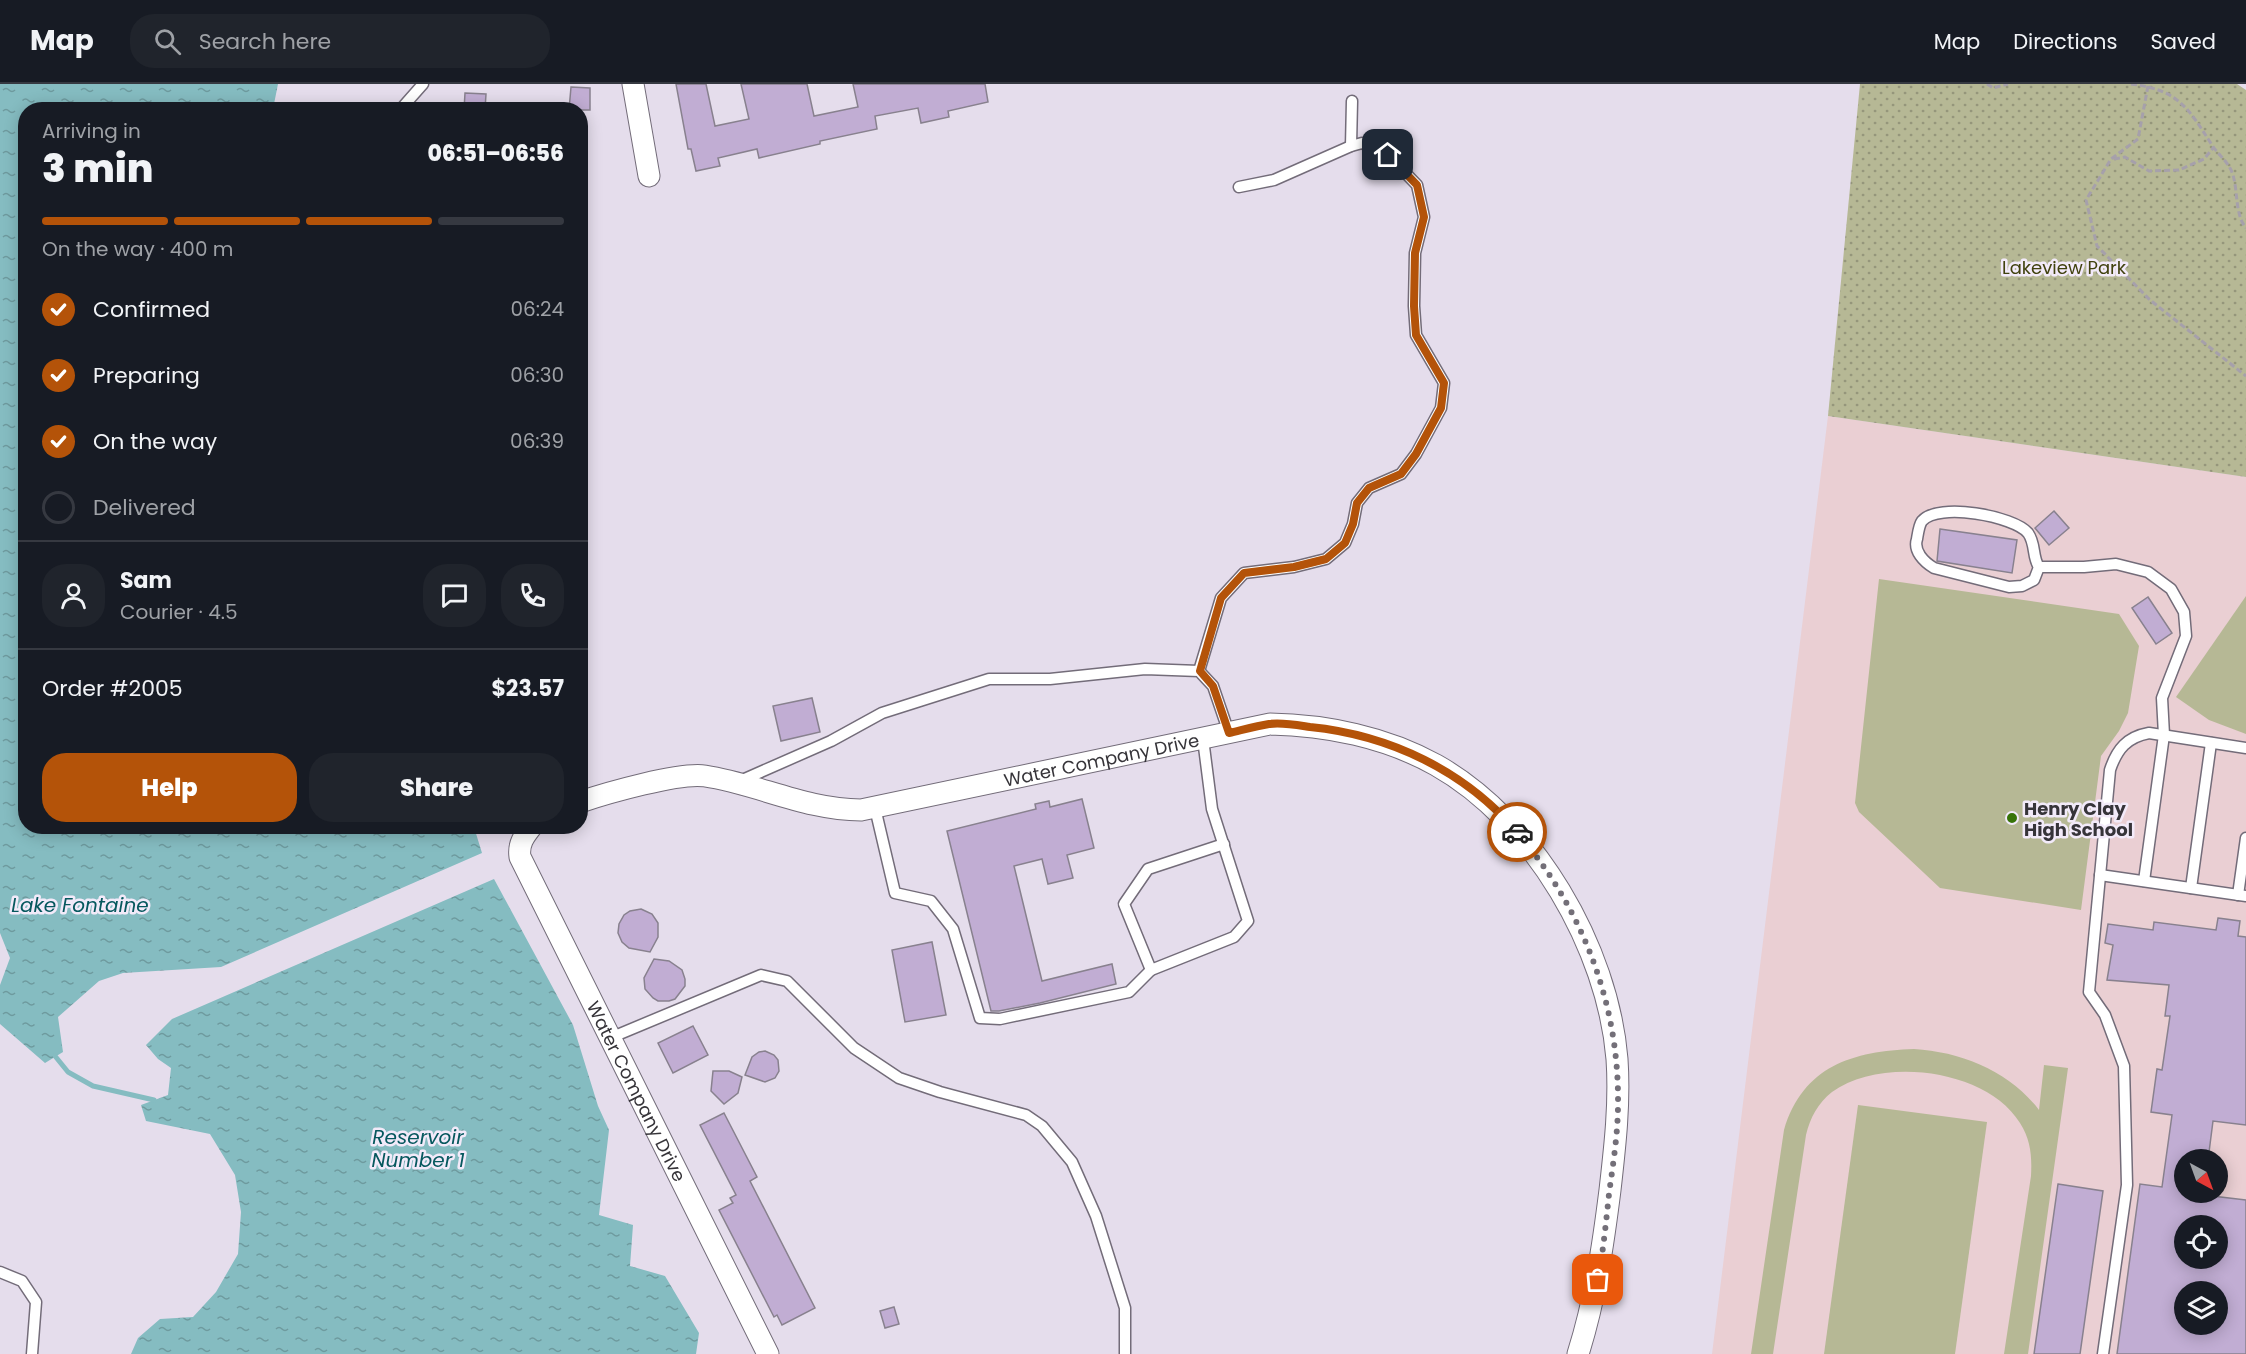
<!DOCTYPE html>
<meta charset="utf-8">
<style>
:root{--surface:#171b24;--page:#20242c;--text:#f1f3f6;--muted:#9ea1a6;--line:#363941;--accent:#b45309}
body{margin:0;font-family:Poppins,sans-serif;background:var(--page);color:var(--text);height:100vh;display:flex;flex-direction:column;font-size:22px;white-space:nowrap}
*{box-sizing:border-box;margin:0}
p{font-size:20px;color:var(--muted)}
.icon{flex:none;width:33px;height:33px;fill:none;stroke:currentColor;stroke-width:2;stroke-linecap:round;stroke-linejoin:round}
.map{position:relative;flex:1;overflow:hidden}
.details{position:absolute;left:18px;top:18px;width:570px;height:732px;display:flex;flex-direction:column;background:var(--surface);border-radius:24px;box-shadow:0 3px 15px #0003}
.details>*{flex:none}
.needle{width:39px;rotate:139deg}
.controls{position:absolute;left:2174px;top:1065px;display:grid;gap:12px}
.controls a{display:grid;place-items:center;width:54px;height:54px;border-radius:50%;background:var(--surface);box-shadow:0 3px 15px #0003;font-size:30px}
.pin{position:absolute;display:grid;place-items:center;width:51px;height:51px;color:#fff;margin:-26px;border-radius:12px;box-shadow:0 3px 9px #0006}
.courier{position:absolute;display:grid;place-items:center;width:60px;height:60px;margin:-30px;border:4px solid #b45309;border-radius:50%;background:#fff;color:#222;box-shadow:0 2px 8px #0007}
.headline em{font-style:normal;font-weight:800}
.headline div{display:flex;flex-direction:column-reverse}
.headline{display:flex;align-items:center;justify-content:space-between;height:102px;padding:0 24px}
h1{font-size:39px;font-weight:800;line-height:45px}
.bar{display:grid;grid-template-columns:repeat(4,1fr);gap:9px 6px;align-content:center;height:72px;padding:0 24px}
.bar i{height:8px;border-radius:4px;background:var(--line)}
.bar .selected{background:var(--accent)}
.bar p{grid-column:span 4}
.line{display:flex;align-items:center;gap:15px;padding:0 24px;border-top:2px solid var(--line)}
.line div{flex:1}
.round{display:grid;place-items:center;flex:none;width:63px;height:63px;border-radius:24px;background:var(--page)}
ol{padding:0 24px;list-style:none}
li{display:flex;align-items:center;gap:18px;height:66px}
li p{margin-inline-start:auto}
li .icon{padding:6px;border-radius:50%;background:var(--accent);color:#fff;stroke-width:4}
li:last-child{color:var(--muted)}
li i{width:33px;height:33px;border:3px solid var(--line);border-radius:50%}
.cta{display:flex;gap:12px;margin-top:auto;padding:12px 24px}
.cta a{flex:1;height:69px;border-radius:24px;background:var(--accent);color:#fff;font-size:24px;font-weight:800;line-height:69px;text-align:center}
.cta a+a{background:var(--page);color:var(--text)}
header{display:flex;align-items:center;gap:36px;box-sizing:border-box;height:84px;padding:0 30px;background:var(--surface);border-bottom:2px solid var(--line)}
header strong{font-size:28px}
nav{display:flex;gap:33px;margin-inline-start:auto;font-size:21px}
.search{width:420px;height:54px;background:var(--page);display:flex;align-items:center;gap:15px;box-sizing:border-box;padding:0 21px;border-radius:24px;color:var(--muted);font-size:22px}
.map>svg:first-child{display:block}
.education{fill:#eacfd3;fill-rule:evenodd}
.grass{fill:#b6b895}
.park{fill:url(#park-dots)}
.water{fill:url(#water-ripples)}
.lines{fill:none;stroke-linecap:round;stroke-linejoin:round}
.stream{stroke:#85bcc1;stroke-width:5}
.building{fill:#c1add3;stroke:#88818e;stroke-width:1.5;fill-rule:evenodd}
.lane-casing{stroke:#736c79;stroke-width:13}
.street-casing{stroke:#736c79;stroke-width:23}
.path{stroke:#a6a0ab;stroke-width:3;stroke-dasharray:6 3;stroke-linecap:butt}
.lane{stroke:#fff;stroke-width:10}
.street{stroke:#fff;stroke-width:21}
.done{stroke:#736f78;stroke-width:6;stroke-dasharray:0 10.8}
.route{stroke:#b45309;stroke-width:8}
.poi-dot{fill:#377308;stroke:#f2eaf9;stroke-width:2}
.labels{text-anchor:middle;dominant-baseline:central;stroke-width:5;stroke-linejoin:round;paint-order:stroke}
.park-label{font-size:18px;fill:#40410e;stroke:#f2eaf9}
.street-label{font-size:18px;fill:#363439;stroke:#f2eaf9}
.poi-label{font-size:18px;font-weight:bold;fill:#363439;stroke:#f2eaf9;text-anchor:start}
.water-label{font-size:20px;font-style:italic;fill:#06585e;stroke:#f2eaf9}
</style>
<header>
<strong>Map</strong>
<div class="search"><svg class="icon" aria-label="search" viewBox="0 0 24 24"><circle cx="10" cy="10" r="6"/><path d="M15 15l6 6"/></svg>Search here</div>
<nav><a>Map</a><a>Directions</a><a>Saved</a></nav>
</header>
<div class="map">
<svg width="2246" height="1270" viewBox="0 0 2246 1270">
<defs>
<pattern id="park-dots" width="8" height="8" patternUnits="userSpaceOnUse" patternTransform="scale(1.5)"><rect width="8" height="8" fill="#b6b895"/><path d="M2 2h.1M6 6h.1" fill="none" stroke="#95967b" stroke-width="1.8" stroke-linecap="round"/></pattern>
<pattern id="water-ripples" width="26" height="14" patternUnits="userSpaceOnUse" patternTransform="scale(1.5)"><rect width="26" height="14" fill="#85bcc1"/><path d="M2 4q2-2 4 0t4 0M15 11q2-2 4 0t4 0" fill="none" stroke="#6e9a9e"/></pattern>
</defs>
<rect width="100%" height="100%" fill="#e5ddec"/>
<path class="education" d="M 1828,332 L 2246,393 L 2246,1270 L 1712,1270 ZM 2184,1076 L 2217,1076 L 2217,1108 L 2184,1108 ZM 2184,1142 L 2217,1142 L 2217,1174 L 2184,1174 ZM 2184,1208 L 2217,1208 L 2217,1240 L 2184,1240 Z"/>
<g class="grass">
<polygon points="1879,495 2119,530 2139,562 2128,629 2119,647 2101,672 2081,826 1940,804 1859,728 1855,719"/>
<polygon points="2246,512 2246,650 2209,636 2176,613"/>
<path d="M 1914,965 C 1962,968 2009,987 2039,1026 L 2044,981 L 2068,984 L 2028,1270 L 2004,1270 L 2031,1092 C 2032,1073 2031,1056 2020,1039 C 1987,985 1882,972 1832,1008 C 1818,1019 1810,1034 1806,1051 L 1773,1270 L 1751,1270 L 1784,1046 C 1803,982 1853,967 1914,965 Z"/>
<polygon points="1858,1021 1987,1038 1955,1270 1824,1270"/>
</g>
<polygon class="park" points="1860,0 2237,0 2246,6 2246,393 1828,332"/>
<g class="water">
<polygon points="0,0 278,0 273,25 26,26 26,742 474,743 482,769 221,883 123,889 99,897 58,933 63,968 45,979 0,940 0,901 10,874 0,849"/>
<polygon points="494,795 573,941 598,1022 609,1046 599,1131 633,1141 630,1182 665,1192 699,1249 696,1270 131,1270 138,1254 160,1235 193,1233 216,1208 238,1170 241,1128 235,1091 210,1050 146,1037 141,1021 168,1011 171,984 158,975 146,961 172,935"/>
</g>
<g class="lines">
<polyline class="stream" points="55,972 68,988 93,1002 154,1016"/>
</g>
<g class="building">
<polygon points="676,0 706,0 715,42 749,35 741,0 807,0 814,32 858,23 853,0 985,0 988,18 948,27 949,33 921,39 918,24 875,32 877,45 820,57 820,60 759,74 757,65 718,74 720,82 696,87 691,65 688,65"/>
<polygon points="571,3 590,4 590,26 569,26"/>
<polygon points="465,9 486,10 485,26 464,26"/>
<polygon points="2054,427 2069,444 2049,461 2035,444"/>
<polygon points="1940,445 2017,456 2012,489 1937,477"/>
<polygon points="2148,513 2172,549 2156,560 2132,524"/>
<polygon points="812,614 820,648 781,657 773,622"/>
<polygon points="1082,715 1094,764 1067,771 1073,794 1048,800 1042,775 1014,782 1042,897 1112,880 1116,900 1040,919 999,927 991,927 947,747 1036,725 1035,720 1049,717 1050,723"/>
<polygon points="641,825 652,830 658,839 658,853 650,868 629,864 622,858 618,849 619,840 624,831 630,827"/>
<path d="M 2218,834 L 2240,837 L 2238,852 L 2246,853 L 2246,1041 L 2213,1037 L 2208,1076 L 2184,1076 L 2184,1108 L 2204,1108 L 2204,1111 L 2246,1116 L 2246,1270 L 2117,1270 L 2140,1100 L 2162,1103 L 2172,1031 L 2151,1028 L 2157,985 L 2162,986 L 2170,932 L 2165,932 L 2169,901 L 2107,896 L 2113,861 L 2105,859 L 2108,840 L 2153,846 L 2154,838 L 2216,846 ZM 2184,1142 L 2217,1142 L 2217,1174 L 2184,1174 ZM 2184,1208 L 2217,1208 L 2217,1240 L 2184,1240 Z"/>
<polygon points="932,858 946,931 905,938 892,866"/>
<polygon points="654,875 669,877 682,886 685,895 685,902 675,915 669,917 658,917 653,914 645,905 644,894"/>
<polygon points="693,942 708,971 673,989 658,959"/>
<polygon points="765,967 774,971 778,976 779,987 775,994 765,998 745,991 752,973 759,968"/>
<polygon points="713,987 729,987 742,993 738,1009 724,1020 711,1007"/>
<polygon points="724,1029 757,1093 750,1097 815,1224 782,1241 777,1231 774,1233 719,1126 733,1119 730,1114 736,1111 700,1041"/>
<polygon points="2058,1100 2103,1107 2080,1270 2034,1270"/>
<polygon points="894,1223 899,1240 885,1244 880,1227"/>
</g>
<g class="lines">
<defs>
<g id="lane">
<polyline points="400,26 423,0"/>
<polyline points="1351,62 1352,17"/>
<path d="M 2039,483 L 2034,496 L 2022,502 L 2009,503 L 1934,484 C 1924,478 1913,467 1917,455 C 1918,449 1919,441 1922,437 C 1938,418 2014,432 2028,449 C 2036,460 2032,473 2039,483 L 2084,483 L 2116,480 L 2148,488 L 2171,505 L 2184,528 L 2186,552 L 2162,614 L 2164,651 L 2144,797"/>
<polyline points="1199,587 1221,514 1244,489 1294,483 1326,475 1345,459 1353,440 1357,419 1369,404 1401,390 1416,370 1441,324 1444,299 1416,251 1414,222 1415,169 1424,133 1417,101 1388,71 1362,59 1351,62 1274,96 1239,103"/>
<polyline points="740,697 831,657 882,629 989,595 1050,595 1145,585 1199,587 1213,602 1229,649"/>
<polyline points="875,724 895,809 931,817 953,845 980,934 1000,935 1129,908 1151,886 1234,853 1248,837 1212,725 1203,655"/>
<polyline points="2100,791 2246,812"/>
<polyline points="2191,804 2211,659"/>
<polyline points="2238,811 2246,754"/>
<polyline points="1151,886 1124,820 1148,785 1224,760"/>
<polyline points="610,954 761,891 787,897 854,964 899,994 940,1008 1026,1031 1042,1042 1072,1078 1096,1132 1125,1224 1125,1270"/>
<polyline points="0,1188 22,1197 36,1218 32,1270"/>
<path d="M 2103,1270 L 2127,1101 L 2124,982 L 2105,931 L 2089,908 L 2110,686 C 2117,665 2127,653 2149,649 L 2246,664"/>
</g>
<g id="street">
<polyline points="633,0 649,92"/>
<path id="s1" d="M 580,718 C 607,709 680,688 705,692 C 758,700 806,726 861,726 L 1270,640 C 1326,641 1386,653 1436,681 C 1534,736 1608,864 1617,975 C 1620,1019 1615,1062 1610,1106 C 1603,1162 1595,1216 1578,1270"/>
<path id="s2" d="M 532,742 C 524,752 518,760 520,773 L 768,1270"/>
</g>
</defs>
<use href="#lane" class="lane-casing"/>
<use href="#street" class="street-casing"/>
<g class="path">
<polyline points="1987,0 1993,4 2008,0"/>
<path d="M 2131,0 C 2179,6 2188,24 2212,61 C 2219,72 2229,78 2233,91 C 2238,108 2235,131 2246,144"/>
<polyline points="2148,2 2138,55 2111,75 2086,116 2097,162 2150,216 2246,292"/>
<polyline points="2114,75 2125,73 2149,87 2179,86 2204,75 2214,63"/>
</g>
<use href="#lane" class="lane"/>
<use href="#street" class="street"/>
</g>
<g class="lines">
<path class="done" d="M 1517,748 C 1582,824 1619,919 1618,1019 C 1618,1050 1613,1080 1609,1110 C 1606,1139 1603,1168 1598,1196"/>
<path class="route" d="M 1388,71 L 1417,101 L 1424,133 L 1415,169 L 1414,222 L 1416,251 L 1444,299 L 1441,324 L 1416,370 L 1401,390 L 1369,404 L 1357,419 L 1353,440 L 1345,459 L 1326,475 L 1294,483 L 1244,489 L 1221,514 L 1200,587 L 1213,602 L 1229,649 C 1242,646 1256,642 1269,640 C 1282,638 1297,641 1310,643 C 1390,651 1465,687 1517,748"/>
</g>
<circle class="poi-dot" cx="2012" cy="734" r="6"/>
<g class="labels">
<g class="park-label">
<text x="2064" y="183">Lakeview Park</text>
</g>
<g class="street-label">
<text stroke="none"><textPath href="#s1" startOffset="534">Water Company Drive</textPath></text>
<text stroke="none"><textPath href="#s2" startOffset="296">Water Company Drive</textPath></text>
</g>
<g class="poi-label">
<text x="2024" y="724">Henry Clay<tspan x="2024" dy="21">High School</tspan></text>
</g>
<g class="water-label">
<text x="80" y="821">Lake Fontaine</text>
<text x="418" y="1053">Reservoir<tspan x="418" dy="23">Number 1</tspan></text>
</g>
</g>
</svg>
<div class="controls">
<a><svg class="needle" viewBox="-14 -14 28 28"><path d="M0-13l5 13h-10z" fill="#e53935"/><path d="M0 13l5-13h-10z" fill="#9ea1a6"/></svg></a>
<a><svg class="icon" aria-label="locate" viewBox="0 0 24 24"><circle cx="12" cy="12" r="6"/><path d="M12 2v4M12 18v4M2 12h4M18 12h4"/></svg></a>
<a><svg class="icon" aria-label="layers" viewBox="0 0 24 24"><path d="M12 4l9 5-9 5-9-5zM3 14l9 5 9-5"/></svg></a>
</div>
<div class="pin" style="left:1598px;top:1196px;background:#ea580c"><svg class="icon" aria-label="bag" viewBox="0 0 24 24"><path d="M5 8h14l-1 12H6zM9 8a3 3 0 0 1 6 0"/></svg></div>
<div class="pin" style="left:1388px;top:71px;background:#1f2937"><svg class="icon" aria-label="home" viewBox="0 0 24 24"><path d="M3 11l9-7 9 7M6 9v11h12V9"/></svg></div>
<div class="courier" style="left:1517px;top:748px"><svg class="icon" aria-label="car" viewBox="0 0 24 24"><path d="M5 17H2v-5l4-1 3-4h7l3 4 3 1v5h-3M9 17h6M6 11h13"/><circle cx="7" cy="17" r="2"/><circle cx="17" cy="17" r="2"/></svg></div>
<section class="details">
<div class="headline"><div><h1>3 min</h1><p>Arriving in</p></div><em>06:51–06:56</em></div>
<div class="bar"><i class="selected"></i><i class="selected"></i><i class="selected"></i><i></i><p>On the way · 400 m</p></div>
<ol>
<li><svg class="icon" aria-label="check" viewBox="0 0 24 24"><path d="M5 12l5 5 9-10"/></svg>Confirmed<p>06:24</p></li>
<li><svg class="icon" aria-label="check" viewBox="0 0 24 24"><path d="M5 12l5 5 9-10"/></svg>Preparing<p>06:30</p></li>
<li><svg class="icon" aria-label="check" viewBox="0 0 24 24"><path d="M5 12l5 5 9-10"/></svg>On the way<p>06:39</p></li>
<li><i></i>Delivered</li>
</ol>
<div class="line" style="height:108px"><a class="round"><svg class="icon" aria-label="person" viewBox="0 0 24 24"><circle cx="12" cy="8" r="4"/><path d="M4 21q1-7 8-7t8 7"/></svg></a><div><b>Sam</b><p>Courier · 4.5</p></div><a class="round"><svg class="icon" aria-label="chat" viewBox="0 0 24 24"><path d="M4 5h16v11H9l-5 4z"/></svg></a><a class="round"><svg class="icon" aria-label="phone" viewBox="0 0 24 24"><path d="M5 4h4l2 5-3 2q2 4 5 5l2-3 5 2v4C11 20 4 13 5 4z"/></svg></a></div>
<div class="line" style="height:78px"><div>Order #2005</div><b>$23.57</b></div>
<div class="cta"><a>Help</a><a>Share</a></div>
</section>
</div>
